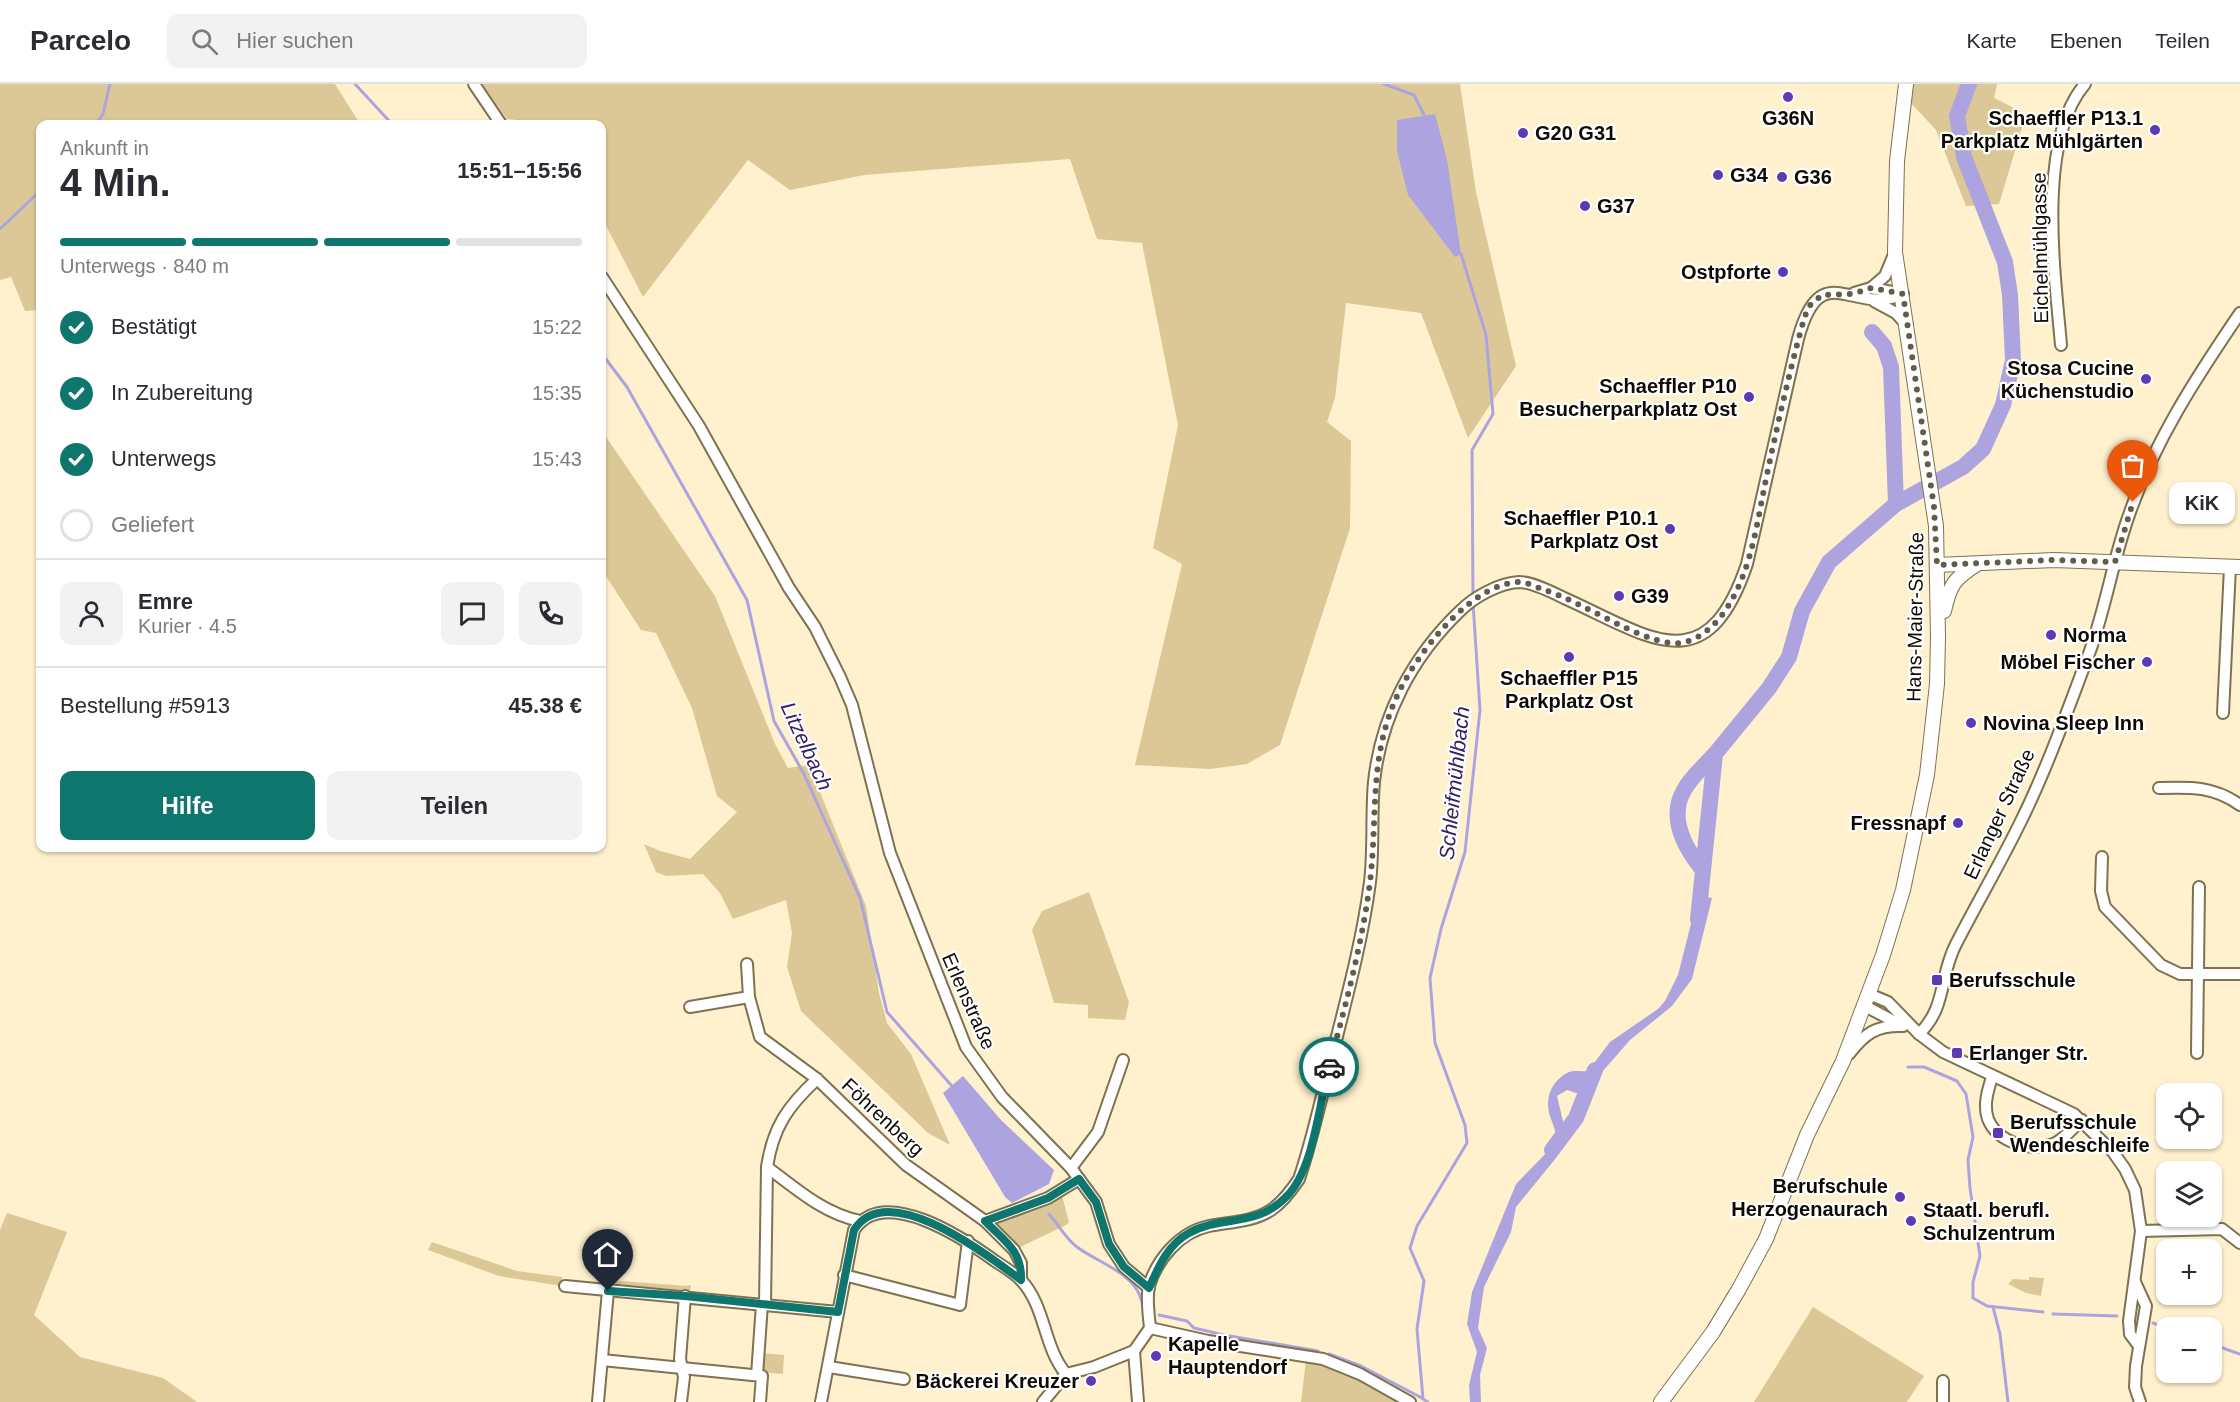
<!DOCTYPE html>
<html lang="de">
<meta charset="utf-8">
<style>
:root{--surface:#fff;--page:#f2f2f3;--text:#2b2b33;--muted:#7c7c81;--line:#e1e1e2;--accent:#0f766e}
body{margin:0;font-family:Arial,sans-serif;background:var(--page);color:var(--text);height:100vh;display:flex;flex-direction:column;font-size:22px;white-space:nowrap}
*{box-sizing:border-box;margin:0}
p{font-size:20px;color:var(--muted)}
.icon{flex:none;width:33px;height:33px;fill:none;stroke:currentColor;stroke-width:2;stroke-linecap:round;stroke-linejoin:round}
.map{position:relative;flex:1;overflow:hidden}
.drawer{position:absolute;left:36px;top:36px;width:570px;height:732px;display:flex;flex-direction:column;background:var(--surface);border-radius:12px;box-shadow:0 2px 4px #0004}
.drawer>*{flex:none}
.fabs{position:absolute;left:2156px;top:999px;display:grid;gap:12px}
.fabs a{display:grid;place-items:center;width:66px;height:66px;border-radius:12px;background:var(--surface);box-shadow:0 2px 4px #0004;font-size:30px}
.pin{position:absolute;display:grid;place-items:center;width:51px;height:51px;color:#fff;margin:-62px -26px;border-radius:50% 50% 50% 0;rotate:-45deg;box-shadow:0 0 6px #0007}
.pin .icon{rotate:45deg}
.courier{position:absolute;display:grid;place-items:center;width:60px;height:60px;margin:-30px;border:4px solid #0f766e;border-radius:50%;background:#fff;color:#222;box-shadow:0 2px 8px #0007}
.bubble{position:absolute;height:42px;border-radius:12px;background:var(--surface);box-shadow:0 2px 4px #0004;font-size:20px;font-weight:700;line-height:42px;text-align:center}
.head em{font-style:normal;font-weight:700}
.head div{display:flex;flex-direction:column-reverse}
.head{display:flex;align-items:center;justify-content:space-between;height:102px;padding:0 24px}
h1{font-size:39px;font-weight:700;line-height:45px}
.bar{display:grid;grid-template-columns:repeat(4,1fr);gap:9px 6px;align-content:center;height:72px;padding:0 24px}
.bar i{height:8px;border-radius:4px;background:var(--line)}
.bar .current{background:var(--accent)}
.bar p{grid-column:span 4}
.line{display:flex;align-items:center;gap:15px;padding:0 24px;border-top:2px solid var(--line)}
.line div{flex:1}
.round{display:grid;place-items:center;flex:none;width:63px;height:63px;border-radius:12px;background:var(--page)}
ol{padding:0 24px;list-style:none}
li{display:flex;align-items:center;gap:18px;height:66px}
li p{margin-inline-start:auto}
li .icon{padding:6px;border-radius:50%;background:var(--accent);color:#fff;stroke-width:4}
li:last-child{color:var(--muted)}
li i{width:33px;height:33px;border:3px solid var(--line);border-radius:50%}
.cta{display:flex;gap:12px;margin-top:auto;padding:12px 24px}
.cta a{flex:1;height:69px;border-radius:12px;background:var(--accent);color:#fff;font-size:24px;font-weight:700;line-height:69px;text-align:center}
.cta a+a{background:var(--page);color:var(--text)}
header{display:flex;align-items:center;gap:36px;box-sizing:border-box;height:84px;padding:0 30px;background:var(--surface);border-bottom:2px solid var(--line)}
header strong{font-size:28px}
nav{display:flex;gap:33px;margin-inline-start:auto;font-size:21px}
.search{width:420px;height:54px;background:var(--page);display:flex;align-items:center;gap:15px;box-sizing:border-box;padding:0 21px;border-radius:12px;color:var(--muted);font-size:22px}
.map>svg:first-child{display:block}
.green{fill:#dbc896;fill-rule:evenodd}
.water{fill:#ada4df}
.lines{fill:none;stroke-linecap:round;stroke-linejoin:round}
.stream{stroke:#ada4df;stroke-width:3}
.river{stroke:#ada4df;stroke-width:16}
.minor-casing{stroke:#7e7252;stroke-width:14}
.tertiary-casing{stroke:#7e7252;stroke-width:16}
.minor{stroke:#fff;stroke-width:10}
.tertiary{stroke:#fff;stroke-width:14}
.done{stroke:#635c49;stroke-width:6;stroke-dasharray:0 10.8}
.route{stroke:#0f766e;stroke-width:8}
.poi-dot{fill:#5d3ab2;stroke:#fff;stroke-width:2}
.labels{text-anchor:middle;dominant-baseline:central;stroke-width:4.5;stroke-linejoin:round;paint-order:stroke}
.poi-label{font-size:20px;font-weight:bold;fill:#0f0b02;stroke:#fff;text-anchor:start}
.street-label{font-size:20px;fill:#0f0b02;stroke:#fff}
.water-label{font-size:21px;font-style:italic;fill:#332065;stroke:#fff}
</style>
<header>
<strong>Parcelo</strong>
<div class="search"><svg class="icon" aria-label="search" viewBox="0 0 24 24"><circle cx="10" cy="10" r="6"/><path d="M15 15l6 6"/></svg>Hier suchen</div>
<nav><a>Karte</a><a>Ebenen</a><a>Teilen</a></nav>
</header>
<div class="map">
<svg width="2240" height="1318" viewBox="0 0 2240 1318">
<rect width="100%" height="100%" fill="#fff1ce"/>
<g class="green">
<polygon points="0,0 335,0 360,40 40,40 40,226 25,227 11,193 0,196"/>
<path d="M 481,0 L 1460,0 L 1476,108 L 1516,282 L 1468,354 L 1421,229 L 1346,219 L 1335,314 L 1327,338 L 1351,357 L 1350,444 L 1280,661 L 1247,680 L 1210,685 L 1135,681 L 1182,480 L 1153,464 L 1178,341 L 1142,159 L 1097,155 L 1070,75 L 864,91 L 790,106 L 748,76 L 643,213 L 602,134 L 602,40 L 552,40 L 507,35 ZM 1408,111 L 1461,170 L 1455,172 Z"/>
<polygon points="1913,0 1997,0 1994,14 2026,30 1999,120 1966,122 1936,46 1909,17"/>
<polygon points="602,347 715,512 775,660 788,684 809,681 866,822 879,909 887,939 911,970 950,1061 928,1049 801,927 787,883 792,849 786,816 733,835 720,809 703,790 666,792 656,788 644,760 660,767 690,775 737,728 717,712 692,624 656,549 641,546 602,486"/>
<polygon points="1089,808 1129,918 1125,936 1088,934 1088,921 1054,919 1032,846 1042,827"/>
<polygon points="1062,1112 1069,1138 1066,1141 1014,1166 985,1137"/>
<polygon points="7,1129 67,1148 34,1231 80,1273 163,1294 197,1318 0,1318 0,1146"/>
<polygon points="432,1158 517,1187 562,1193 562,1202 499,1192 428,1166"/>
<polygon points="2029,1193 2044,1194 2041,1212 2026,1209 2008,1200 2013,1195 2029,1196"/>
<polygon points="609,1196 686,1202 691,1201 690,1208 608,1201"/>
<polygon points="1813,1223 1924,1292 1907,1318 1754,1318"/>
<polygon points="761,1269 784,1271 783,1290 760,1288"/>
<path d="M 1306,1277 C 1341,1283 1369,1300 1398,1318 L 1301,1318 Z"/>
</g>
<g class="water">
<polygon points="1435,30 1447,76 1461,170 1455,173 1408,111 1397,67 1397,36"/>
<path d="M 1698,812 L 1712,814 L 1692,895 L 1672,922 L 1630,956 L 1582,1011 L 1567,1006 L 1557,1012 L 1567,1054 L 1556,1074 L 1516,1123 L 1511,1148 L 1484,1203 L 1478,1244 L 1487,1264 L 1480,1291 L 1481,1318 L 1470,1318 L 1469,1301 L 1477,1268 L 1467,1240 L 1472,1208 L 1516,1100 L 1555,1060 C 1558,1049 1553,1042 1550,1032 C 1544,1014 1552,996 1569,988 C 1575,986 1582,988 1588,987 L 1610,958 L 1658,925 L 1665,917 L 1678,891 Z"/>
<polygon points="963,992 1001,1036 1054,1086 1049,1100 1012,1119 1005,1113 943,1009"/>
</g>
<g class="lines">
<g class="stream">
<polyline points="355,0 392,40"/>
<polyline points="1384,0 1414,11 1424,31"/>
<polyline points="96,40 103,30 110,0"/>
<polyline points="0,145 40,107"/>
<polyline points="1461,170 1486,251 1493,330 1472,366 1473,512"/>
<polyline points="602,270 627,303 747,516 774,637 804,690 860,814 887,928 951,1001"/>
<polyline points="1908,983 1924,983 1957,997 1966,1010 1973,1053 1968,1076 1970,1104 1980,1172 1973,1198 1973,1214 1987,1222 2043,1228"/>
<path d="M 1049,1130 C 1058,1140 1066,1155 1077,1163 C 1098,1179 1136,1189 1142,1218"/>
<polyline points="1993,1223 2000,1250 2008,1318"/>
<polyline points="2053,1230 2117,1232"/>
<polyline points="1159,1231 1187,1237 1194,1244 1224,1251 1318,1267"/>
<polyline points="2153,1239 2166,1244"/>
<polyline points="2217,1262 2240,1270"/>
<polyline points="1329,1270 1361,1282 1422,1314"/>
<polyline points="1428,1318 1423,1315 1417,1245 1424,1197 1410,1164 1417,1142 1467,1059 1465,1041 1435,959 1430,894 1441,845 1465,768 1480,626 1473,519"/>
</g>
<g class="river">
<polyline points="1872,248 1884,262 1891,283 1896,420"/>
<path d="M 1702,785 C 1685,764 1668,734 1684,706 C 1691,693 1705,681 1715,670"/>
<polyline points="1698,835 1715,670 1769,604 1789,573 1802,527 1829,478 1896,420 1963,383 1983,365 2003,321 2013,276 2010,211 2005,178 1964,73 1957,32 1969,0"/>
<polyline points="1552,1066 1576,1034 1595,986"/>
</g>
<defs>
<g id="minor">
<polyline points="474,0 501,40"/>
<polyline points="602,193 699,342 789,504 815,543 840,593 852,621 890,769 966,963 1002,1013 1071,1084 1096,1118 1109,1160 1124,1183 1149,1204"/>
<polyline points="1871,204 1885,192 1895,168"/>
<polyline points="1854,209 1871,204 1903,210"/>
<polyline points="1874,217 1896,229 1907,241"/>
<path d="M 2061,261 C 2055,190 2036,57 2085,0"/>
<polyline points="2223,629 2230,483"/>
<path d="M 2159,704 C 2190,703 2214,702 2240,721"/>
<polyline points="2102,773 2101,807 2105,823 2161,881 2180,890 2240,890"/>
<polyline points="747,880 749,913 760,953 817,995 906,1081 985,1137 1014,1166 1021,1179 1021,1196"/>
<polyline points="1869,910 1888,918 1919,950 1943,968 2074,1030 2113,1068 2125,1085 2135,1106 2141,1147 2129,1237 2130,1250 2139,1262"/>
<polyline points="1865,922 1899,940"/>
<polyline points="690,923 749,913"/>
<path d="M 1919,950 C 1947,923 1939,892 1956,860 C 1977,819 2000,780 2020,739 C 2046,687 2066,630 2087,575 C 2105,529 2112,478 2129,431 C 2154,358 2197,292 2240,229"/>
<polyline points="2197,969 2199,803"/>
<path d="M 1849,970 C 1865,949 1877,941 1903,942"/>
<path d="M 1992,993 C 1988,1006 1983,1021 1988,1035 C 1997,1058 2030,1068 2053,1060 C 2064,1056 2072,1044 2082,1036"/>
<path d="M 817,995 C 788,1022 773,1043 767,1083 C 795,1104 824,1130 860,1137"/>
<polyline points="1071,1084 1098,1048 1123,976"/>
<polyline points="985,1137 1048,1114 1079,1095"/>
<polyline points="2141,1147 2222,1145 2240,1159"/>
<polyline points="844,1191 960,1221 968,1157"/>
<polyline points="2135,1198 2146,1222 2136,1282 2135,1303 2140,1318"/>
<polyline points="565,1202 838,1228"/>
<polyline points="765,1220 767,1083"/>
<path d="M 1150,1244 C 1149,1232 1146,1214 1149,1202 C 1157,1175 1180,1148 1209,1142 C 1229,1138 1253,1138 1271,1126 C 1283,1118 1291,1107 1299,1095 C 1312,1057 1320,1018 1330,980 C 1345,920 1362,859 1370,798 C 1374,765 1371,731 1374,698 C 1381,632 1412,573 1460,527 C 1474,513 1499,499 1519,498 C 1532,498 1552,508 1564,514 C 1649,552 1706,601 1747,480 L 1798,255 C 1821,170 1853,233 1903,210"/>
<polyline points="1150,1244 1208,1257 1323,1275 1360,1290 1410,1318"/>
<polyline points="1134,1267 1138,1318"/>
<polyline points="602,1276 762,1292 760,1318"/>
<polyline points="829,1283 904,1295"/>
<polyline points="757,1291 762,1220"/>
<polyline points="1943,1297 1943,1318"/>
<polyline points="598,1318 608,1207"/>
<polyline points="681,1318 684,1293 680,1275 685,1212"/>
<path d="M 821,1318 L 854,1146 C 884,1100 966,1156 995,1177 C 1004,1183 1014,1189 1021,1196 C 1046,1223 1043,1262 1066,1290"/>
<polyline points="1043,1318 1066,1290 1094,1283 1134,1267 1150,1244"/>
</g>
<g id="tertiary">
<polyline points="1937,481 2054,476 2240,483"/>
<path d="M 1944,527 C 1950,500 1954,495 1977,480"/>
<polyline points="1661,1318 1713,1248 1739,1205 1766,1155 1807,1051 1843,977 1883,871 1903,806 1927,691 1937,600 1938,553 1936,442 1895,168 1897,77 1906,0"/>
</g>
</defs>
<use href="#minor" class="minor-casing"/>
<use href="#tertiary" class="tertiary-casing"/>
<use href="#minor" class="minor"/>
<use href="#tertiary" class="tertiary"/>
</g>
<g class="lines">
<path class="done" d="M 1329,983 C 1345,923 1362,861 1370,798 C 1379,722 1366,659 1410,588 C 1431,554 1476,499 1520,498 C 1527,498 1538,504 1545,506 C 1582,518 1634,554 1670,559 C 1696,562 1718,540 1730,519 C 1751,484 1757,440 1765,400 C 1776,347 1788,294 1802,242 L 1808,223 L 1822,211 L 1853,210 L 1871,204 L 1903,210 L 1934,423 L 1937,481 L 2054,476 L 2115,478 L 2133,418"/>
<path class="route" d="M 608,1207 L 685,1212 L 838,1228 L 854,1146 C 888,1093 988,1172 1021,1196 C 1022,1166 1004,1157 985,1137 L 1048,1114 L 1079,1095 L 1096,1118 L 1109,1160 L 1124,1183 L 1149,1204 C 1158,1184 1168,1160 1189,1149 C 1220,1131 1256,1144 1286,1113 C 1314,1086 1319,1020 1329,983"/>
</g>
<g class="poi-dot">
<circle cx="1788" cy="13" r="6"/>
<circle cx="2155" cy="46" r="6"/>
<circle cx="1523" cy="49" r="6"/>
<circle cx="1718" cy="91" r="6"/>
<circle cx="1782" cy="93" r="6"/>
<circle cx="1585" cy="122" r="6"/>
<circle cx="1783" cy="188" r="6"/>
<circle cx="2146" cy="295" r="6"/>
<circle cx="1749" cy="313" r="6"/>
<circle cx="1670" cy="445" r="6"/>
<circle cx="1619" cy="512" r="6"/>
<circle cx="2051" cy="551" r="6"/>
<circle cx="1569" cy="573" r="6"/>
<circle cx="2147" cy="578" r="6"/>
<circle cx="1971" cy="639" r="6"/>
<circle cx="1958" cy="739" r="6"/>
<rect x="1931" y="890" width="12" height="12" rx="3"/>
<rect x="1951" y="963" width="12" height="12" rx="3"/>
<rect x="1992" y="1043" width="12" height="12" rx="3"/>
<circle cx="1900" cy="1113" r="6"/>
<circle cx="1911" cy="1137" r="6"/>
<circle cx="1156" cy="1272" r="6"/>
<circle cx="1091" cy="1297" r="6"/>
</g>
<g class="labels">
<g class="poi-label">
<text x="1788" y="34" text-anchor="middle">G36N</text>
<text x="2143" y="34" text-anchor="end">Schaeffler P13.1<tspan x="2143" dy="23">Parkplatz Mühlgärten</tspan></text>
<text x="1535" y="49">G20 G31</text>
<text x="1730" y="91">G34</text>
<text x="1794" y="93">G36</text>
<text x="1597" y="122">G37</text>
<text x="1771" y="188" text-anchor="end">Ostpforte</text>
<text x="2134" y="284" text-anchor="end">Stosa Cucine<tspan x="2134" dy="23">Küchenstudio</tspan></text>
<text x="1737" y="302" text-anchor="end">Schaeffler P10<tspan x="1737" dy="23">Besucherparkplatz Ost</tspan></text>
<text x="1658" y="434" text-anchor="end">Schaeffler P10.1<tspan x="1658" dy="23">Parkplatz Ost</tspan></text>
<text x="1631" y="512">G39</text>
<text x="2063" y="551">Norma</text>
<text x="2135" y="578" text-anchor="end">Möbel Fischer</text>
<text x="1569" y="594" text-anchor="middle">Schaeffler P15<tspan x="1569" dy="23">Parkplatz Ost</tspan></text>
<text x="1983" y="639">Novina Sleep Inn</text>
<text x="1946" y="739" text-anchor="end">Fressnapf</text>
<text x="1949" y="896">Berufsschule</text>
<text x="1969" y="969">Erlanger Str.</text>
<text x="2010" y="1038">Berufsschule<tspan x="2010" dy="23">Wendeschleife</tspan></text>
<text x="1888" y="1102" text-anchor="end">Berufschule<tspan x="1888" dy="23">Herzogenaurach</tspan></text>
<text x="1923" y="1126">Staatl. berufl.<tspan x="1923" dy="23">Schulzentrum</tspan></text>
<text x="1168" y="1260">Kapelle<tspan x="1168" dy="23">Hauptendorf</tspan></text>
<text x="1079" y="1297" text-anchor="end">Bäckerei Kreuzer</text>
</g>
<g class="street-label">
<text transform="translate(2040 164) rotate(-91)">Eichelmühlgasse</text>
<text transform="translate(1915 533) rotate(-89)">Hans-Maier-Straße</text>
<text transform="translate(1999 730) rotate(-65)">Erlanger Straße</text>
<text transform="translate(969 917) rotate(66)">Erlenstraße</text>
<text transform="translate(883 1033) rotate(43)">Föhrenberg</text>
</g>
<g class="water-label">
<text transform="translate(807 662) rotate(65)">Litzelbach</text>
<text transform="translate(1454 699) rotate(-84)">Schleifmühlbach</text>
</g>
</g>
</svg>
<div class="fabs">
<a><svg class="icon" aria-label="locate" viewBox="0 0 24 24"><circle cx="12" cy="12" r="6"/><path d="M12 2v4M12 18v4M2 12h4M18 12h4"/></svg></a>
<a><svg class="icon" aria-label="layers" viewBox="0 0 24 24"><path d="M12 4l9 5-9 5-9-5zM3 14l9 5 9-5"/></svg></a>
<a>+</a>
<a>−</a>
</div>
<div class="pin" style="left:2133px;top:418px;background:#ea580c"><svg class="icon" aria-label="bag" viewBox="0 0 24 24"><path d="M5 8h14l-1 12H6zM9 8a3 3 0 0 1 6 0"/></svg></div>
<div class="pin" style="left:608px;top:1207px;background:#1f2937"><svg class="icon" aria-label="home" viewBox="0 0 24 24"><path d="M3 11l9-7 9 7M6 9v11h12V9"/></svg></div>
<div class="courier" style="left:1329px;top:983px"><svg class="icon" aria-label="car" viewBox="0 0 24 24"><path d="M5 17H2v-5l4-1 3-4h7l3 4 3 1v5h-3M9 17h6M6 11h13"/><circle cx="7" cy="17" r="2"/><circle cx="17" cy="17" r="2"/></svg></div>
<div class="bubble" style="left:2169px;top:398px;width:66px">KiK</div>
<section class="drawer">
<div class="head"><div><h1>4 Min.</h1><p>Ankunft in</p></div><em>15:51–15:56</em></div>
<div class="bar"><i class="current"></i><i class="current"></i><i class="current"></i><i></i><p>Unterwegs · 840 m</p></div>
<ol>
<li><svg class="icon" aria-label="check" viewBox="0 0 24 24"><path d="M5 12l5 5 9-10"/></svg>Bestätigt<p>15:22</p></li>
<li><svg class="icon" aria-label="check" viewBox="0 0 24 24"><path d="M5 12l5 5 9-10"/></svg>In Zubereitung<p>15:35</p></li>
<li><svg class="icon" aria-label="check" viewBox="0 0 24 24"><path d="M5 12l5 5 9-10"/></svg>Unterwegs<p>15:43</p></li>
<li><i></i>Geliefert</li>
</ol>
<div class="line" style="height:108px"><a class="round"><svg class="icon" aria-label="person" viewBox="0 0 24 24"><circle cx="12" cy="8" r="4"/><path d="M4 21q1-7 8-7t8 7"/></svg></a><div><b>Emre</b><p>Kurier · 4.5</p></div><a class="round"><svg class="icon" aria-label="chat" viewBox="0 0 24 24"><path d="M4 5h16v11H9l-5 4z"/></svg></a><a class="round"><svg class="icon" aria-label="phone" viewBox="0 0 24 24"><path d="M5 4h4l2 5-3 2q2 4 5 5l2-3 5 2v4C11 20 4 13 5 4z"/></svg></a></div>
<div class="line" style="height:78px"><div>Bestellung #5913</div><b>45.38 €</b></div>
<div class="cta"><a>Hilfe</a><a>Teilen</a></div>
</section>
</div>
